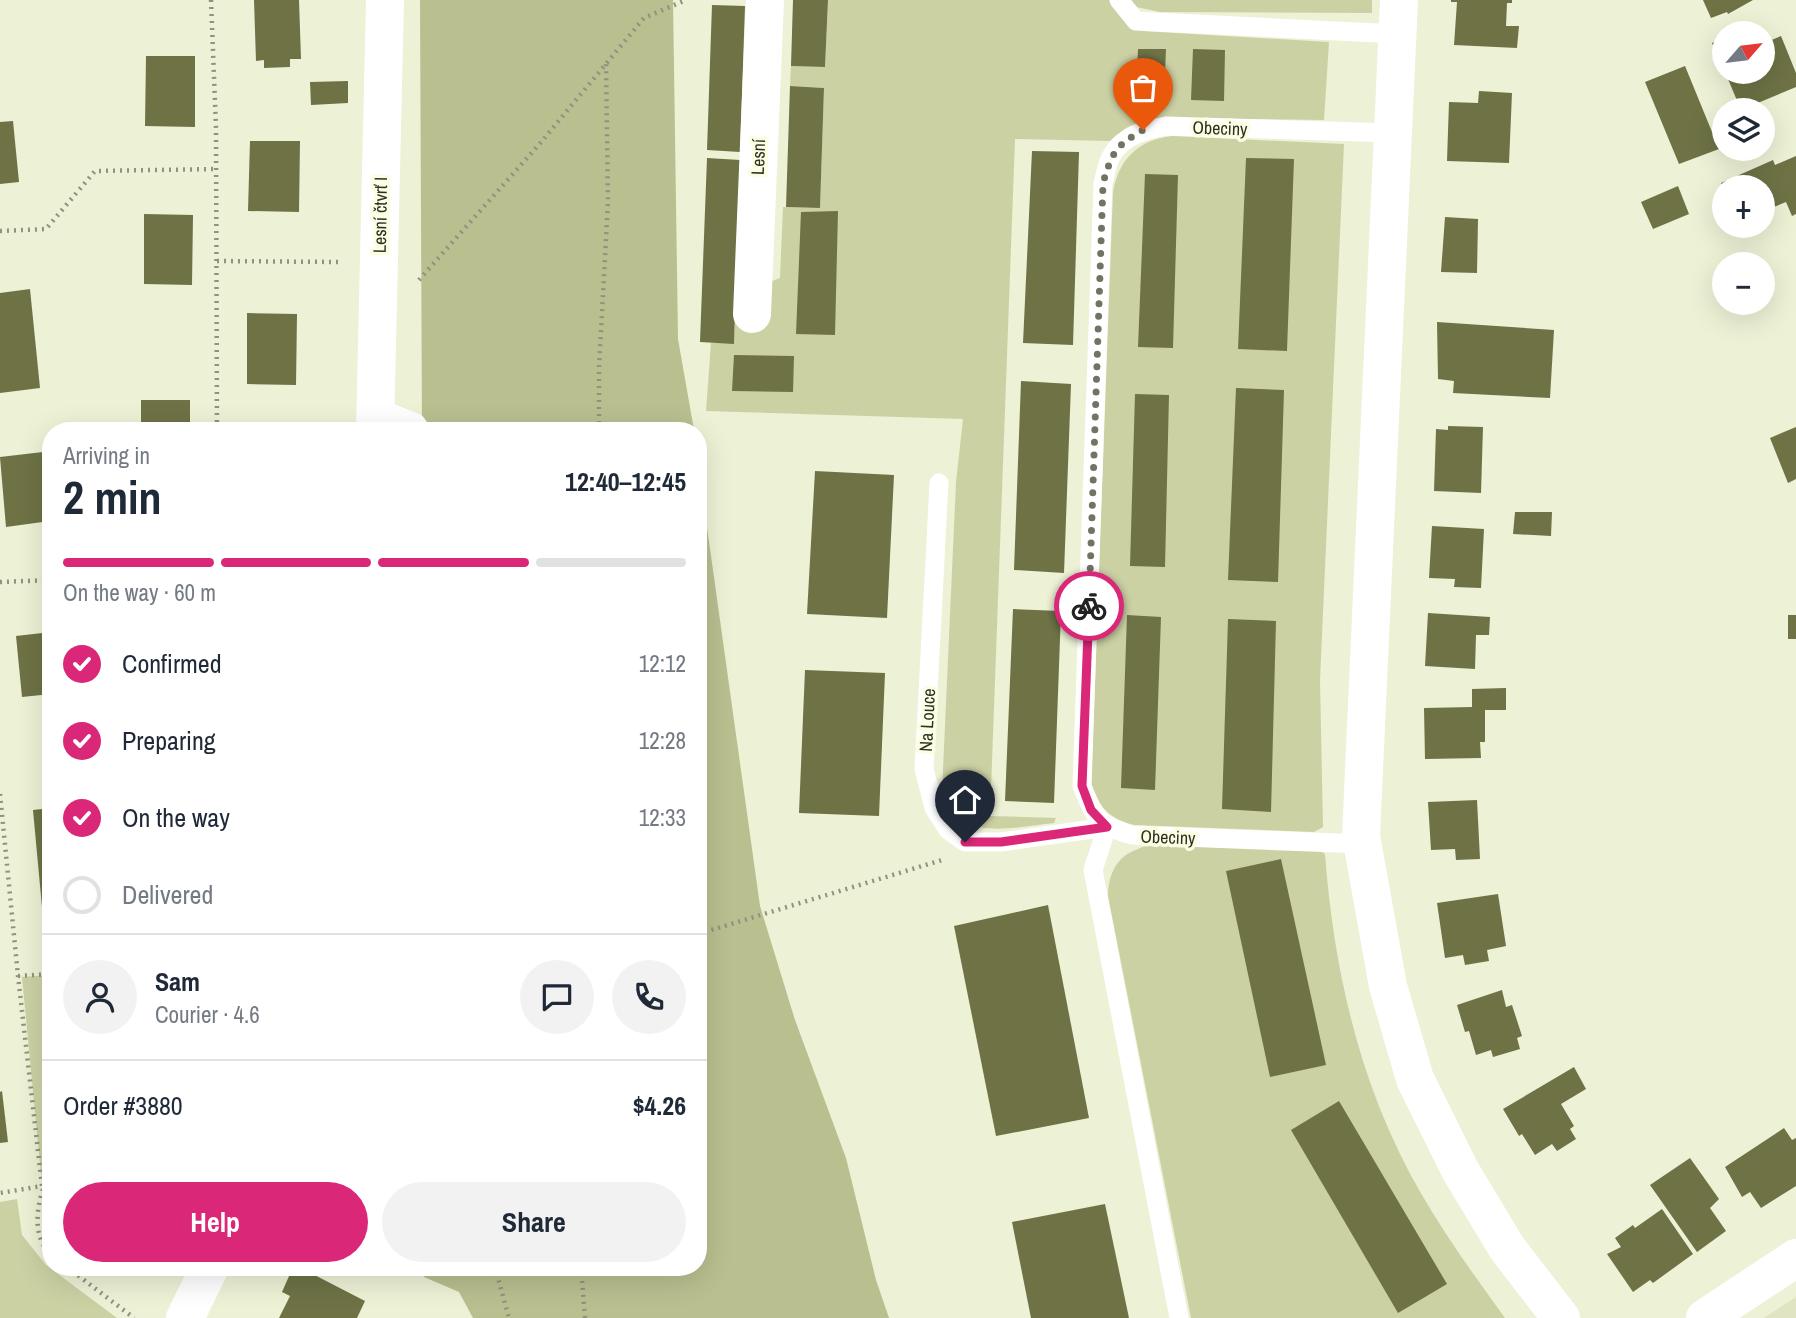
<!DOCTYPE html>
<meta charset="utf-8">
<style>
:root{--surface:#fff;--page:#f2f2f3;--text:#1f2937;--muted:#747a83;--line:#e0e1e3;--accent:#db2777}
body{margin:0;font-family:"Archivo Narrow",sans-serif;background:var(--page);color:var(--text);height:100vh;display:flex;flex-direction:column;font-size:26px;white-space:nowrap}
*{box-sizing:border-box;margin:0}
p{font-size:23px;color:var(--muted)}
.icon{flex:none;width:38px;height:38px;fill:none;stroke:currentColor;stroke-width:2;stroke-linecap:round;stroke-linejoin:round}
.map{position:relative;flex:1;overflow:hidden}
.panel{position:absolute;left:42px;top:422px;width:665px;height:854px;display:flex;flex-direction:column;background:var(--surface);border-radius:28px;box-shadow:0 7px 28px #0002}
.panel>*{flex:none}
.needle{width:46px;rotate:62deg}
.buttons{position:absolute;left:1712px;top:21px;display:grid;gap:14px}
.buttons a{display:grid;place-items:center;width:63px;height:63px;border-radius:50%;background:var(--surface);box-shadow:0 7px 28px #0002;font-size:35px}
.pin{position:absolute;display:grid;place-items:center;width:60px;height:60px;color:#fff;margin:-72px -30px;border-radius:50% 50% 50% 0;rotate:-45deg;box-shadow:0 0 7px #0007}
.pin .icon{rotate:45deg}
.courier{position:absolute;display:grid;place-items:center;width:70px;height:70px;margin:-35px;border:5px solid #db2777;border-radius:50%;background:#fff;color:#222;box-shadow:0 2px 9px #0007}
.overview em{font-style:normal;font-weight:700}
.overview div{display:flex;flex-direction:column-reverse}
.overview{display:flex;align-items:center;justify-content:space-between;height:119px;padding:0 21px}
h1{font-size:46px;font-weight:700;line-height:52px}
.bar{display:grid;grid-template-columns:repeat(4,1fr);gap:10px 7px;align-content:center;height:84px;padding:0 21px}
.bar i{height:9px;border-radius:5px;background:var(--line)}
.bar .on{background:var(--accent)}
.bar p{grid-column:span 4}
.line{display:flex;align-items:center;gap:18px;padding:0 21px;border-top:2px solid var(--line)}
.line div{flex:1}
.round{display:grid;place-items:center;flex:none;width:74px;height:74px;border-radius:37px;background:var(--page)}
ol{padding:0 21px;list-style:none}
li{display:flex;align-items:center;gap:21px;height:77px}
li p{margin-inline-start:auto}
li .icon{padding:7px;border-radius:50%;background:var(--accent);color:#fff;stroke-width:4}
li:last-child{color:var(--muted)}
li i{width:38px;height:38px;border:4px solid var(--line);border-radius:50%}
.button{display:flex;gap:14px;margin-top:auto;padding:14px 21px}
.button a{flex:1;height:80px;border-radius:42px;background:var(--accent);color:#fff;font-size:28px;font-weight:700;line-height:80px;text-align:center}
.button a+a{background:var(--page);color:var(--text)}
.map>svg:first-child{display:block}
.built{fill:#e0e4c2}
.green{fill:#ccd1a4}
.forest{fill:#b9bf8f}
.building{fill:#6e7245}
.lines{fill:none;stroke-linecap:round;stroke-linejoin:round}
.path{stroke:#90927f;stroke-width:4.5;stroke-dasharray:2 5;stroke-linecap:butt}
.lane{stroke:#fff;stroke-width:19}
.street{stroke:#fff;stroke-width:38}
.done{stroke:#727463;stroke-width:7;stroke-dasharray:0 12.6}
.route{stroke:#db2777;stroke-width:9}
.labels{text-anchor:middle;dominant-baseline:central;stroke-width:7;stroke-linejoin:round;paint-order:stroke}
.street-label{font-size:18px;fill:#2f3025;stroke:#fbfee2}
</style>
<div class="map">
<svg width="1796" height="1318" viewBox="0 0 1796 1318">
<rect width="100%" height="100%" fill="#edf1d5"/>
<polygon class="built" points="1796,1297 1796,1318 1764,1318"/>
<g class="green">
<path d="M 828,0 L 1109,0 L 1143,31 L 1329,42 L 1324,120 L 1163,118 L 1139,122 L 1126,128 L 1110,141 L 1015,139 L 990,816 L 1056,818 L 1054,823 C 1021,826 957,843 945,798 C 942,789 943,779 943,770 L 956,482 L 963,419 L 706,411 L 711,343 L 734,343 L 736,295 L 780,278 L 783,207 L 820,208 L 824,88 L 790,86 L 791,66 L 825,67 Z"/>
<polygon points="1129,0 1372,0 1372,13 1160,12 1136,7"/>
<path d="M 1172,136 L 1344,144 L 1320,680 L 1323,827 L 1314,832 L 1134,825 C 1109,818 1103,810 1091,789 L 1113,192 C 1119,159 1138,140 1172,136 Z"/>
<path d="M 1146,845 L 1320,851 L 1325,854 C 1334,973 1361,1091 1422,1195 C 1447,1238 1476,1278 1505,1318 L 1191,1318 L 1108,896 C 1108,880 1113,864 1126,855 C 1132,851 1141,848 1146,845 Z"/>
<polygon points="51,975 51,1167 43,1175 41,1174 22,977"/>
<polygon points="17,1199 22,1235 46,1265 117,1318 0,1318 0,1202"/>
</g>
<g class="forest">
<polygon points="420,0 673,0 678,339 694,430 422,430"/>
<polygon points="698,463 760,906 795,1020 846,1158 876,1280 889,1318 473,1318 459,1292 424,1277 426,1267 698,1267"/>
</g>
<g class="building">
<polygon points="254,0 299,0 301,59 290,59 290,67 264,68 264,60 256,61"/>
<polygon points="793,0 828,0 825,67 791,66"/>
<polygon points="1451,0 1512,0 1512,3 1507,3 1506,26 1519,26 1517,48 1454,45 1457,2 1451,2"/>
<polygon points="1703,0 1753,0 1728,14 1727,12 1711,18"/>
<polygon points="712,5 745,6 740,152 707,150"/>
<polygon points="1781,36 1796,73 1796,87 1741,110 1725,72 1762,72 1762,44"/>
<polygon points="1724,38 1724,69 1712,43"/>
<polygon points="1138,49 1166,49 1164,96 1136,96"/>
<polygon points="1193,49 1225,50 1224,101 1191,100"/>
<polygon points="146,56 195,56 195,127 145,126"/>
<polygon points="1685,66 1719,149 1679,164 1645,82"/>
<polygon points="348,81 348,103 311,105 310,82"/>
<polygon points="790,86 824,88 820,208 786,207"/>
<polygon points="1479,91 1512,93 1509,163 1447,161 1449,102 1478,103"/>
<polygon points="13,121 19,182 0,184 0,122"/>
<polygon points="250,141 300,141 299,212 248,211"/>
<polygon points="1032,151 1079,152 1073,345 1023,343"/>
<polygon points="1796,156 1796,214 1792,216 1786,202 1762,212 1762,187 1723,187 1721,183 1773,160 1775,165"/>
<polygon points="707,158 740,160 734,344 700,342"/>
<polygon points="1246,158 1294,159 1287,351 1238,349"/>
<polygon points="1145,174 1178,175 1173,348 1138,347"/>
<polygon points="1678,186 1689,214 1653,229 1641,202"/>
<polygon points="838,211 835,335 796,334 801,212"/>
<polygon points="144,214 193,215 192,285 144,284"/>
<polygon points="1445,217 1478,219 1477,273 1441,272"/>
<polygon points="30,289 40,388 0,393 0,293"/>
<polygon points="247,313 297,314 296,385 247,384"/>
<polygon points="1437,322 1554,330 1550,398 1453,393 1454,381 1438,379"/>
<polygon points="734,355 794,356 793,392 732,391"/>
<polygon points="1021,381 1071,384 1064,573 1014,570"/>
<polygon points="1236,388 1284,390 1278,582 1228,580"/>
<polygon points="1135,394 1169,395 1165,567 1130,566"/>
<rect x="141" y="400" width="49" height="30"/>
<polygon points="1448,426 1483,427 1481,493 1434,491 1436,429 1448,430"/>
<polygon points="1796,427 1796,479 1788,483 1770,438"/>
<polygon points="43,452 50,521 6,527 0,457"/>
<polygon points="815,471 894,475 887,618 807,614"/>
<polygon points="1515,512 1552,512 1551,536 1513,534"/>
<polygon points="1432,526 1484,529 1481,588 1454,587 1455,579 1429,578"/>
<polygon points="1013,609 1061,611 1054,803 1005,801"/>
<polygon points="1428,613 1490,617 1489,635 1476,635 1475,669 1425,666"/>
<polygon points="1127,615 1161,617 1155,790 1121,788"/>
<rect x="1788" y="615" width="8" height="24"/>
<polygon points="1228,619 1276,621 1271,812 1222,809"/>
<polygon points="51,632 51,694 22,697 16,636"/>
<polygon points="805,670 885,673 879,816 799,813"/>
<polygon points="1506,688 1506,710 1485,710 1485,742 1480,742 1481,758 1425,759 1424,708 1472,707 1472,689"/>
<polygon points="1477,800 1480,859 1456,860 1455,849 1431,850 1428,802"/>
<polygon points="51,808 51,906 42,907 33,810"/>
<polygon points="1281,859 1326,1065 1270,1077 1226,871"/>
<polygon points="1498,894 1506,946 1487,950 1489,961 1465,965 1463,955 1445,958 1437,903"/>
<polygon points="1048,905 1089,1118 996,1136 954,926"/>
<polygon points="1502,990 1506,1007 1512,1005 1522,1036 1517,1038 1520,1049 1493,1057 1491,1050 1476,1055 1469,1031 1465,1032 1457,1005"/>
<polygon points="1574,1067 1586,1089 1561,1104 1574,1126 1570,1129 1576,1139 1557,1151 1552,1144 1535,1155 1522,1134 1519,1136 1503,1109"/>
<polygon points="2,1091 8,1142 0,1143 0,1092"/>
<polygon points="1339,1101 1447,1284 1398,1313 1291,1130"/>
<polygon points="1784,1128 1792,1140 1796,1138 1796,1186 1761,1208 1750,1192 1742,1197 1725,1167"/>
<polygon points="1690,1158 1719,1199 1710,1208 1726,1231 1697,1252 1650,1185"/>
<polygon points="1105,1204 1129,1318 1031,1318 1012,1222"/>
<polygon points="1662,1209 1693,1254 1653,1283 1650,1280 1633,1292 1607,1254 1621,1247 1615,1238 1633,1225 1635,1228"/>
<polygon points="293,1267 299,1267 365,1301 357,1318 279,1318 290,1296 282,1292"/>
</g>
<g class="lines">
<g class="path">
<polyline points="211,0 216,128 217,430"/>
<polyline points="0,231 46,229 95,171 216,169"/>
<polyline points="217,261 339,262"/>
<polyline points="419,280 542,141 644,18 686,0"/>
<polyline points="599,430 599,368 608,202 606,64"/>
<polyline points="0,582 51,580"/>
<polyline points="0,794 18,976 42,1186 0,1193"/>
<polyline points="698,934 942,860"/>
<polyline points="18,976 51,974"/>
<path d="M 51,1170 C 39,1193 28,1234 51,1254"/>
<polyline points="67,1267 134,1318"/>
<polyline points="495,1267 509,1318"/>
<polyline points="581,1267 585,1318"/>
</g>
<g class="lane">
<polyline points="1119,0 1136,21 1398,34"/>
<polyline points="376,407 416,423 421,430"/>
<polyline points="939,483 924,769 934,808 948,830 965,842 1001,842 1107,827 1093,870 1179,1318"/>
<path d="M 1363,844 L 1132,835 C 1098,825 1095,818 1082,786 L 1103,183 C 1106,174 1107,162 1112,155 C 1123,135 1146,130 1166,126 L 1393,133"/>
</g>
<g class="street">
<polyline points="1399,0 1361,836 1388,986 1415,1079 1460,1170 1507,1248 1561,1318"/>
<polyline points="752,314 765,0"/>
<polyline points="375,430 385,0"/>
<polyline points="185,1318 210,1267"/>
<polyline points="1705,1318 1796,1258"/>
</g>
</g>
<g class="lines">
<path class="done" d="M 1089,606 L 1103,183 C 1112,153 1115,146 1143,130"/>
<polyline class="route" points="965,842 1001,842 1107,827 1091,810 1082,786 1089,606"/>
</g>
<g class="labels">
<g class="street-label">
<text transform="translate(1220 128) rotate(2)">Obeciny</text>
<text transform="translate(758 157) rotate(-88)">Lesní</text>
<text transform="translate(380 215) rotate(-89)">Lesní čtvrť I</text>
<text transform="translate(927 720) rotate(-87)">Na Louce</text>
<text transform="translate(1168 837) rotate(2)">Obeciny</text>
</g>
</g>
</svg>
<div class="buttons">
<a><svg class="needle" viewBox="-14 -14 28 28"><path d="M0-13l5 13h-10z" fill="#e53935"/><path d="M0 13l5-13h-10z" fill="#747a83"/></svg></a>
<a><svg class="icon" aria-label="layers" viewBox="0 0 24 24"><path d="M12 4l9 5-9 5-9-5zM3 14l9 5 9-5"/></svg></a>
<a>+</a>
<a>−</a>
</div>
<div class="pin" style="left:1143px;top:130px;background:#ea580c"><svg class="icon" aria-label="bag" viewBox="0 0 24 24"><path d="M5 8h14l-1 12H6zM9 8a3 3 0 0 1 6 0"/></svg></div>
<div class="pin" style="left:965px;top:842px;background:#1f2937"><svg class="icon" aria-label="home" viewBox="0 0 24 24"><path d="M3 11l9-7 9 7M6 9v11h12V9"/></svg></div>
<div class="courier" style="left:1089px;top:606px"><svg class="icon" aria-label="bike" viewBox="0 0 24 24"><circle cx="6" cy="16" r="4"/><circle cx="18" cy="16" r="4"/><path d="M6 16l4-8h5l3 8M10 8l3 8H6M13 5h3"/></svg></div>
<section class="panel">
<div class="overview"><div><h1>2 min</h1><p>Arriving in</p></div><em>12:40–12:45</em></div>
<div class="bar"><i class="on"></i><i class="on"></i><i class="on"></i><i></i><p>On the way · 60 m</p></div>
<ol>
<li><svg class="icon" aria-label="check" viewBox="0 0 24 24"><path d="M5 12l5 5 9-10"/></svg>Confirmed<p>12:12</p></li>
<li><svg class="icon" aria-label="check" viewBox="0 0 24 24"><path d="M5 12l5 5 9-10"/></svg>Preparing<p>12:28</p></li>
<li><svg class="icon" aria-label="check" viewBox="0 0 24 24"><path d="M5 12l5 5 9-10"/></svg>On the way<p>12:33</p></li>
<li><i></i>Delivered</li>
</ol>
<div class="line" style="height:126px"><a class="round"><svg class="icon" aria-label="person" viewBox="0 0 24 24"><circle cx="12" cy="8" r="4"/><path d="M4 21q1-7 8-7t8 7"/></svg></a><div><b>Sam</b><p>Courier · 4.6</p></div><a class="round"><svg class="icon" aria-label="chat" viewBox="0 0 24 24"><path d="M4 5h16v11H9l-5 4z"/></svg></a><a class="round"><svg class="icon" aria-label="phone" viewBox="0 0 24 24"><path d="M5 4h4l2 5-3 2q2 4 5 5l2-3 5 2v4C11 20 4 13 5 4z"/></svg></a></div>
<div class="line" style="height:91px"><div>Order #3880</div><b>$4.26</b></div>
<div class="button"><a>Help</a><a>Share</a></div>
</section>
</div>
